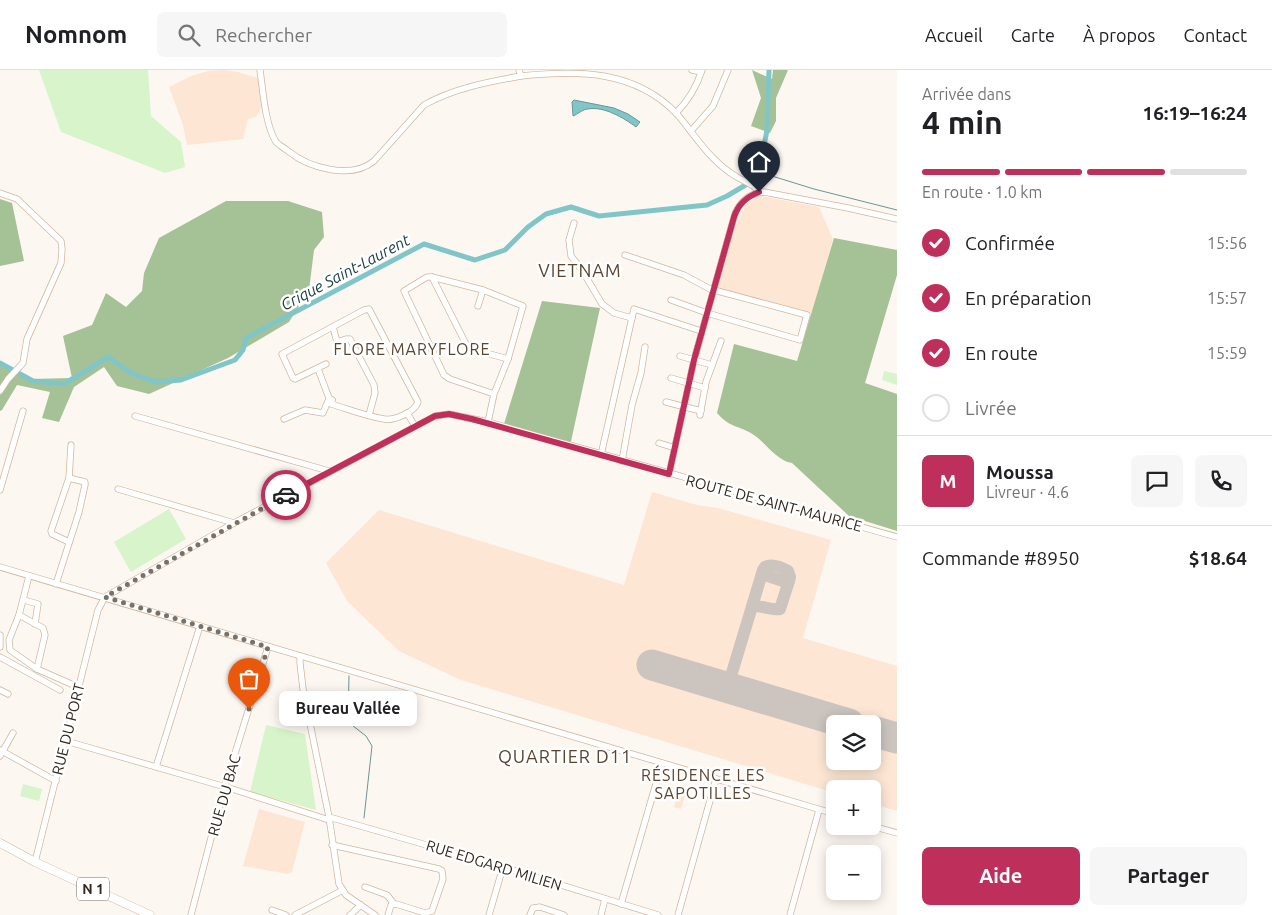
<!DOCTYPE html>
<html lang="fr">
<meta charset="utf-8">
<style>
:root{--surface:#fff;--page:#f6f6f6;--text:#202124;--muted:#757577;--line:#e0e0e0;--accent:#be2f5b}
body{margin:0;font-family:Ubuntu,sans-serif;background:var(--page);color:var(--text);height:100vh;display:flex;flex-direction:column;font-size:19px;white-space:nowrap}
*{box-sizing:border-box;margin:0}
p{font-size:16px;color:var(--muted)}
.icon{flex:none;width:28px;height:28px;fill:none;stroke:currentColor;stroke-width:2;stroke-linecap:round;stroke-linejoin:round}
.map{position:relative;flex:1;overflow:hidden}
.drawer{display:flex;flex-direction:column;background:var(--surface);width:375px}
.drawer>*{flex:none}
.buttons{position:absolute;left:826px;top:645px;display:grid;gap:10px}
.buttons a{display:grid;place-items:center;width:55px;height:55px;border-radius:8px;background:var(--surface);box-shadow:0 2px 12px #0003;font-size:25px}
.pin{position:absolute;display:grid;place-items:center;width:42px;height:42px;color:#fff;margin:-51px -21px;border-radius:50% 50% 50% 0;rotate:-45deg;box-shadow:0 0 5px #0007}
.pin .icon{rotate:45deg}
.courier{position:absolute;display:grid;place-items:center;width:50px;height:50px;margin:-25px;border:4px solid #be2f5b;border-radius:50%;background:#fff;color:#222;box-shadow:0 1px 6px #0007}
.bubble{position:absolute;height:35px;border-radius:8px;background:var(--surface);box-shadow:0 2px 12px #0003;font-size:16px;font-weight:700;line-height:35px;text-align:center}
.overview em{font-style:normal;font-weight:700}
.overview div{display:flex;flex-direction:column-reverse}
.overview{display:flex;align-items:center;justify-content:space-between;height:85px;padding:0 25px}
h1{font-size:32px;font-weight:700;line-height:38px}
.bar{display:grid;grid-template-columns:repeat(4,1fr);gap:8px 5px;align-content:center;height:60px;padding:0 25px}
.bar i{height:6px;border-radius:4px;background:var(--line)}
.bar .active{background:var(--accent)}
.bar p{grid-column:span 4}
.line{display:flex;align-items:center;gap:12px;padding:0 25px;border-top:1px solid var(--line)}
.line div{flex:1}
.round{display:grid;place-items:center;flex:none;width:52px;height:52px;border-radius:8px;background:var(--page)}
ol{padding:0 25px;list-style:none}
li{display:flex;align-items:center;gap:15px;height:55px}
li p{margin-inline-start:auto}
li .icon{padding:5px;border-radius:50%;background:var(--accent);color:#fff;stroke-width:4}
li:last-child{color:var(--muted)}
li i{width:28px;height:28px;border:2px solid var(--line);border-radius:50%}
.cta{display:flex;gap:10px;margin-top:auto;padding:10px 25px}
.cta a{flex:1;height:58px;border-radius:8px;background:var(--accent);color:#fff;font-size:20px;font-weight:700;line-height:58px;text-align:center}
.cta a+a{background:var(--page);color:var(--text)}
header{display:flex;align-items:center;gap:30px;box-sizing:border-box;height:70px;padding:0 25px;background:var(--surface);border-bottom:1px solid var(--line)}
header strong{font-size:24px}
nav{display:flex;gap:28px;margin-inline-start:auto;font-size:18px}
.search{width:350px;height:45px;background:var(--page);display:flex;align-items:center;gap:12px;box-sizing:border-box;padding:0 18px;border-radius:8px;color:var(--muted);font-size:19px}
main{display:flex;flex:1;min-height:0}
.map>svg:first-child{display:block}
.built{fill:#fde6d4;fill-rule:evenodd}
.green{fill:#d7f4ca}
.forest{fill:#a4c295}
.water{fill:#80c6c9;stroke:#699695}
.lines{fill:none;stroke-linecap:round;stroke-linejoin:round}
.stream{stroke:#699695;stroke-width:1}
.canal{stroke:#80c6c9;stroke-width:5}
.taxiway{stroke:#ccc4be;stroke-width:12}
.runway{stroke:#ccc4be;stroke-width:31}
.minor-casing{stroke:#d3b69e;stroke-width:7}
.major-casing{stroke:#d3b69e;stroke-width:9}
.minor{stroke:#fff;stroke-width:5.5}
.major{stroke:#fff;stroke-width:8}
.done{stroke:#797068;stroke-width:5;stroke-dasharray:0 9}
.route{stroke:#be2f5b;stroke-width:6}
.labels{text-anchor:middle;dominant-baseline:central;stroke-width:5;stroke-linejoin:round;paint-order:stroke}
.shield{fill:#fff;stroke:#706861;stroke-width:1}
.shield-label{font-size:14px;font-weight:bold;fill:#32271d}
.street-label{font-size:15px;fill:#32271d;stroke:#fff}
.water-label{font-size:16px;font-style:italic;fill:#1d4042;stroke:#fff}
.neighbourhood-label{font-size:16px;letter-spacing:1px;fill:#5c442f;stroke:#fff}
.quarter-label{font-size:18px;letter-spacing:1px;fill:#5c442f;stroke:#fff}
</style>
<header>
<strong>Nomnom</strong>
<div class="search"><svg class="icon" aria-label="search" viewBox="0 0 24 24"><circle cx="10" cy="10" r="6"/><path d="M15 15l6 6"/></svg>Rechercher</div>
<nav><a>Accueil</a><a>Carte</a><a>À propos</a><a>Contact</a></nav>
</header>
<main>
<div class="map">
<svg width="897" height="845" viewBox="0 0 897 845">
<rect width="100%" height="100%" fill="#fdf7f2"/>
<g class="built">
<polygon points="224,0 238,2 258,8 262,37 256,47 248,49 243,69 187,75 183,55 169,17 191,6 208,1"/>
<polygon points="761,126 819,137 833,169 812,243 783,239 718,219 735,157 747,133"/>
<path d="M 652,422 L 697,435 L 718,438 L 831,470 L 803,568 L 897,596 L 897,741 L 873,734 L 872,719 L 835,719 L 835,723 L 461,610 L 399,581 L 347,531 L 326,493 L 379,440 L 624,515 ZM 835,654 L 872,654 L 872,691 L 835,691 Z"/>
<polygon points="680,717 687,719 681,739 674,737"/>
<polygon points="259,739 305,752 292,802 288,804 243,796"/>
</g>
<g class="green">
<polygon points="39,0 148,0 151,46 181,72 185,97 165,103 61,62"/>
<polygon points="884,301 897,304 897,315 882,310"/>
<polygon points="169,439 186,469 131,502 114,472"/>
<polygon points="266,655 305,664 316,740 250,722"/>
<polygon points="23,714 42,719 39,731 20,726"/>
</g>
<g class="forest">
<polygon points="752,0 772,9 773,0 788,0 776,28 776,51 770,63 751,56 761,28"/>
<polygon points="0,129 12,133 24,191 0,196"/>
<polygon points="226,131 288,131 322,142 324,167 314,180 309,220 289,252 228,288 149,324 117,316 104,297 74,317 59,352 42,348 50,322 17,315 2,340 0,341 0,292 30,309 72,308 63,266 92,255 106,223 126,237 142,221 144,203 159,168"/>
<path d="M 834,168 L 897,180 L 897,205 L 865,313 L 897,324 L 897,461 L 849,446 L 792,393 C 776,390 767,374 754,365 C 739,355 731,359 717,343 L 734,274 L 797,291 Z"/>
<polygon points="542,231 600,238 570,376 503,357"/>
</g>
<path class="water" d="M 574,30 L 614,38 L 628,44 L 640,52 L 636,57 C 624,48 604,36 588,39 C 583,39 578,44 573,46 L 572,32 Z"/>
<g class="lines">
<g class="stream">
<polyline points="759,102 814,119 897,140"/>
<polyline points="349,606 348,652 366,666 372,676 364,748"/>
</g>
<polyline class="canal" points="0,293 33,311 64,314 108,287 131,303 155,312 181,310 235,290 243,280 246,268 424,174 475,190 505,180 528,157 546,144 571,137 599,146 707,135 727,126 754,110 759,102 767,60 769,0"/>
<g class="taxiway">
<path d="M 752,537 C 761,534 770,541 780,539 L 789,511"/>
<polyline points="652,595 652,590 658,589 671,601"/>
<polyline points="731,606 734,615 740,621"/>
<path d="M 712,613 L 725,612 L 731,606 L 763,500 L 765,497 C 772,493 781,497 788,501 L 790,507 L 789,511 L 786,512 L 765,505 L 761,507"/>
</g>
<g class="runway">
<polyline points="652,595 849,654"/>
<polyline points="872,661 897,668"/>
</g>
<defs>
<g id="minor">
<path d="M 260,0 C 263,21 265,54 276,72 C 279,75 284,78 288,81 C 309,98 351,110 374,91 L 424,35 C 454,18 488,12 521,6"/>
<path d="M 519,0 L 521,6 C 578,0 635,0 677,44 C 689,58 700,75 713,88 C 720,95 728,102 737,107 C 745,112 754,114 759,122"/>
<polyline points="692,0 701,2"/>
<path d="M 676,43 C 688,31 697,16 702,0"/>
<polyline points="691,61 713,36 728,0"/>
<polyline points="0,123 17,129 61,171 62,179 61,193 27,269 23,293 8,309 0,321"/>
<polyline points="574,153 569,170 571,186 582,200 602,234 614,243 632,248"/>
<polyline points="625,185 684,205 710,219 807,245 800,270 707,243 671,230"/>
<polyline points="432,207 468,278 508,289"/>
<polyline points="478,236 483,220"/>
<polyline points="333,257 337,272 346,269 350,269 374,315 375,323 369,345"/>
<polyline points="680,286 712,295"/>
<path d="M 326,294 L 295,309 L 293,308 L 282,284 L 364,240 L 369,239 L 418,332 C 415,342 394,351 384,349 C 366,346 348,339 331,334 L 332,330"/>
<polyline points="318,299 329,328 332,330"/>
<polyline points="671,308 705,318"/>
<polyline points="666,332 701,341"/>
<polyline points="407,343 415,356"/>
<polyline points="700,345 706,312 721,271"/>
<polyline points="135,346 329,401"/>
<polyline points="284,349 305,340 323,343 328,331 330,330"/>
<polyline points="488,352 494,324 508,289 523,236 483,220 432,207 427,207 404,221 444,305 450,309 494,324"/>
<polyline points="659,373 675,378"/>
<polyline points="601,385 634,239 701,261"/>
<polyline points="622,391 632,335 641,303 645,277"/>
<path d="M 669,404 L 694,290 L 734,147 C 738,133 749,123 764,122 L 848,138 L 897,149"/>
<polyline points="118,419 234,453"/>
<polyline points="0,420 23,341"/>
<polyline points="69,472 52,464 51,461 69,408 71,375"/>
<polyline points="0,497 835,744"/>
<polyline points="29,506 19,545 9,570 10,580 37,599 78,617"/>
<polyline points="56,514 79,442 85,415 85,412 69,408"/>
<polyline points="24,530 38,534 35,554"/>
<polyline points="19,545 43,558 45,565 37,599"/>
<polyline points="0,565 0,577"/>
<polyline points="300,586 300,593 303,619 329,747 339,814 346,825 375,845"/>
<polyline points="0,587 60,620"/>
<polyline points="0,620 8,624"/>
<polyline points="66,671 229,718 329,750"/>
<polyline points="0,680 56,711"/>
<polyline points="0,686 13,663"/>
<polyline points="156,697 200,556"/>
<polyline points="329,747 503,797 658,845"/>
<polyline points="872,756 897,763"/>
<polyline points="332,775 439,799 442,801 443,809 432,841 425,843 396,834 391,835 388,845"/>
<polyline points="35,792 98,540 105,527 234,453 435,346 449,344 488,352 897,467"/>
<polyline points="365,817 387,825 394,834"/>
<polyline points="621,834 662,693"/>
<polyline points="272,840 286,845"/>
<polyline points="191,845 223,722 268,577"/>
<polyline points="295,845 343,820"/>
<polyline points="350,845 361,835"/>
<polyline points="489,845 503,797"/>
<polyline points="530,845 533,838 540,837 564,845"/>
<polyline points="601,845 605,829"/>
<polyline points="678,845 716,709"/>
<polyline points="790,845 819,740"/>
</g>
<polyline id="major" points="0,773 35,792 150,845"/>
</defs>
<use href="#minor" class="minor-casing"/>
<use href="#major" class="major-casing"/>
<use href="#minor" class="minor"/>
<use href="#major" class="major"/>
</g>
<g class="lines">
<polyline class="done" points="249,639 268,577 105,527 286,425"/>
<path class="route" d="M 286,425 L 435,346 L 449,344 L 472,349 L 669,404 L 694,290 L 734,147 C 738,134 746,127 759,122"/>
</g>
<g class="labels">
<rect class="shield" x="77" y="807.5" width="32" height="23" rx="4"/>
<g class="shield-label">
<text x="93" y="819">N 1</text>
</g>
<g class="street-label">
<text transform="translate(774 433) rotate(15)">ROUTE DE SAINT-MAURICE</text>
<text transform="translate(68 659) rotate(-76)">RUE DU PORT</text>
<text transform="translate(224 725) rotate(-74)">RUE DU BAC</text>
<text transform="translate(494 795) rotate(17)">RUE EDGARD MILIEN</text>
</g>
<g class="water-label">
<text transform="translate(345 202) rotate(-28)">Crique Saint-Laurent</text>
</g>
<g class="neighbourhood-label">
<text x="412" y="279">FLORE MARYFLORE</text>
<text x="703" y="705">RÉSIDENCE LES<tspan x="703" dy="18">SAPOTILLES</tspan></text>
</g>
<g class="quarter-label">
<text x="580" y="200">VIETNAM</text>
<text x="565" y="686">QUARTIER D11</text>
</g>
</g>
</svg>
<div class="buttons">
<a><svg class="icon" aria-label="layers" viewBox="0 0 24 24"><path d="M12 4l9 5-9 5-9-5zM3 14l9 5 9-5"/></svg></a>
<a>+</a>
<a>−</a>
</div>
<div class="pin" style="left:249px;top:639px;background:#ea580c"><svg class="icon" aria-label="bag" viewBox="0 0 24 24"><path d="M5 8h14l-1 12H6zM9 8a3 3 0 0 1 6 0"/></svg></div>
<div class="pin" style="left:759px;top:122px;background:#1f2937"><svg class="icon" aria-label="home" viewBox="0 0 24 24"><path d="M3 11l9-7 9 7M6 9v11h12V9"/></svg></div>
<div class="courier" style="left:286px;top:425px"><svg class="icon" aria-label="car" viewBox="0 0 24 24"><path d="M5 17H2v-5l4-1 3-4h7l3 4 3 1v5h-3M9 17h6M6 11h13"/><circle cx="7" cy="17" r="2"/><circle cx="17" cy="17" r="2"/></svg></div>
<div class="bubble" style="left:279px;top:621px;width:138px">Bureau Vallée</div>
</div>
<section class="drawer">
<div class="overview"><div><h1>4 min</h1><p>Arrivée dans</p></div><em>16:19–16:24</em></div>
<div class="bar"><i class="active"></i><i class="active"></i><i class="active"></i><i></i><p>En route · 1.0 km</p></div>
<ol>
<li><svg class="icon" aria-label="check" viewBox="0 0 24 24"><path d="M5 12l5 5 9-10"/></svg>Confirmée<p>15:56</p></li>
<li><svg class="icon" aria-label="check" viewBox="0 0 24 24"><path d="M5 12l5 5 9-10"/></svg>En préparation<p>15:57</p></li>
<li><svg class="icon" aria-label="check" viewBox="0 0 24 24"><path d="M5 12l5 5 9-10"/></svg>En route<p>15:59</p></li>
<li><i></i>Livrée</li>
</ol>
<div class="line" style="height:90px"><b class="round" style="background:var(--accent);color:#fff">M</b><div><b>Moussa</b><p>Livreur · 4.6</p></div><a class="round"><svg class="icon" aria-label="chat" viewBox="0 0 24 24"><path d="M4 5h16v11H9l-5 4z"/></svg></a><a class="round"><svg class="icon" aria-label="phone" viewBox="0 0 24 24"><path d="M5 4h4l2 5-3 2q2 4 5 5l2-3 5 2v4C11 20 4 13 5 4z"/></svg></a></div>
<div class="line" style="height:65px"><div>Commande #8950</div><b>$18.64</b></div>
<div class="cta"><a>Aide</a><a>Partager</a></div>
</section>
</main>
